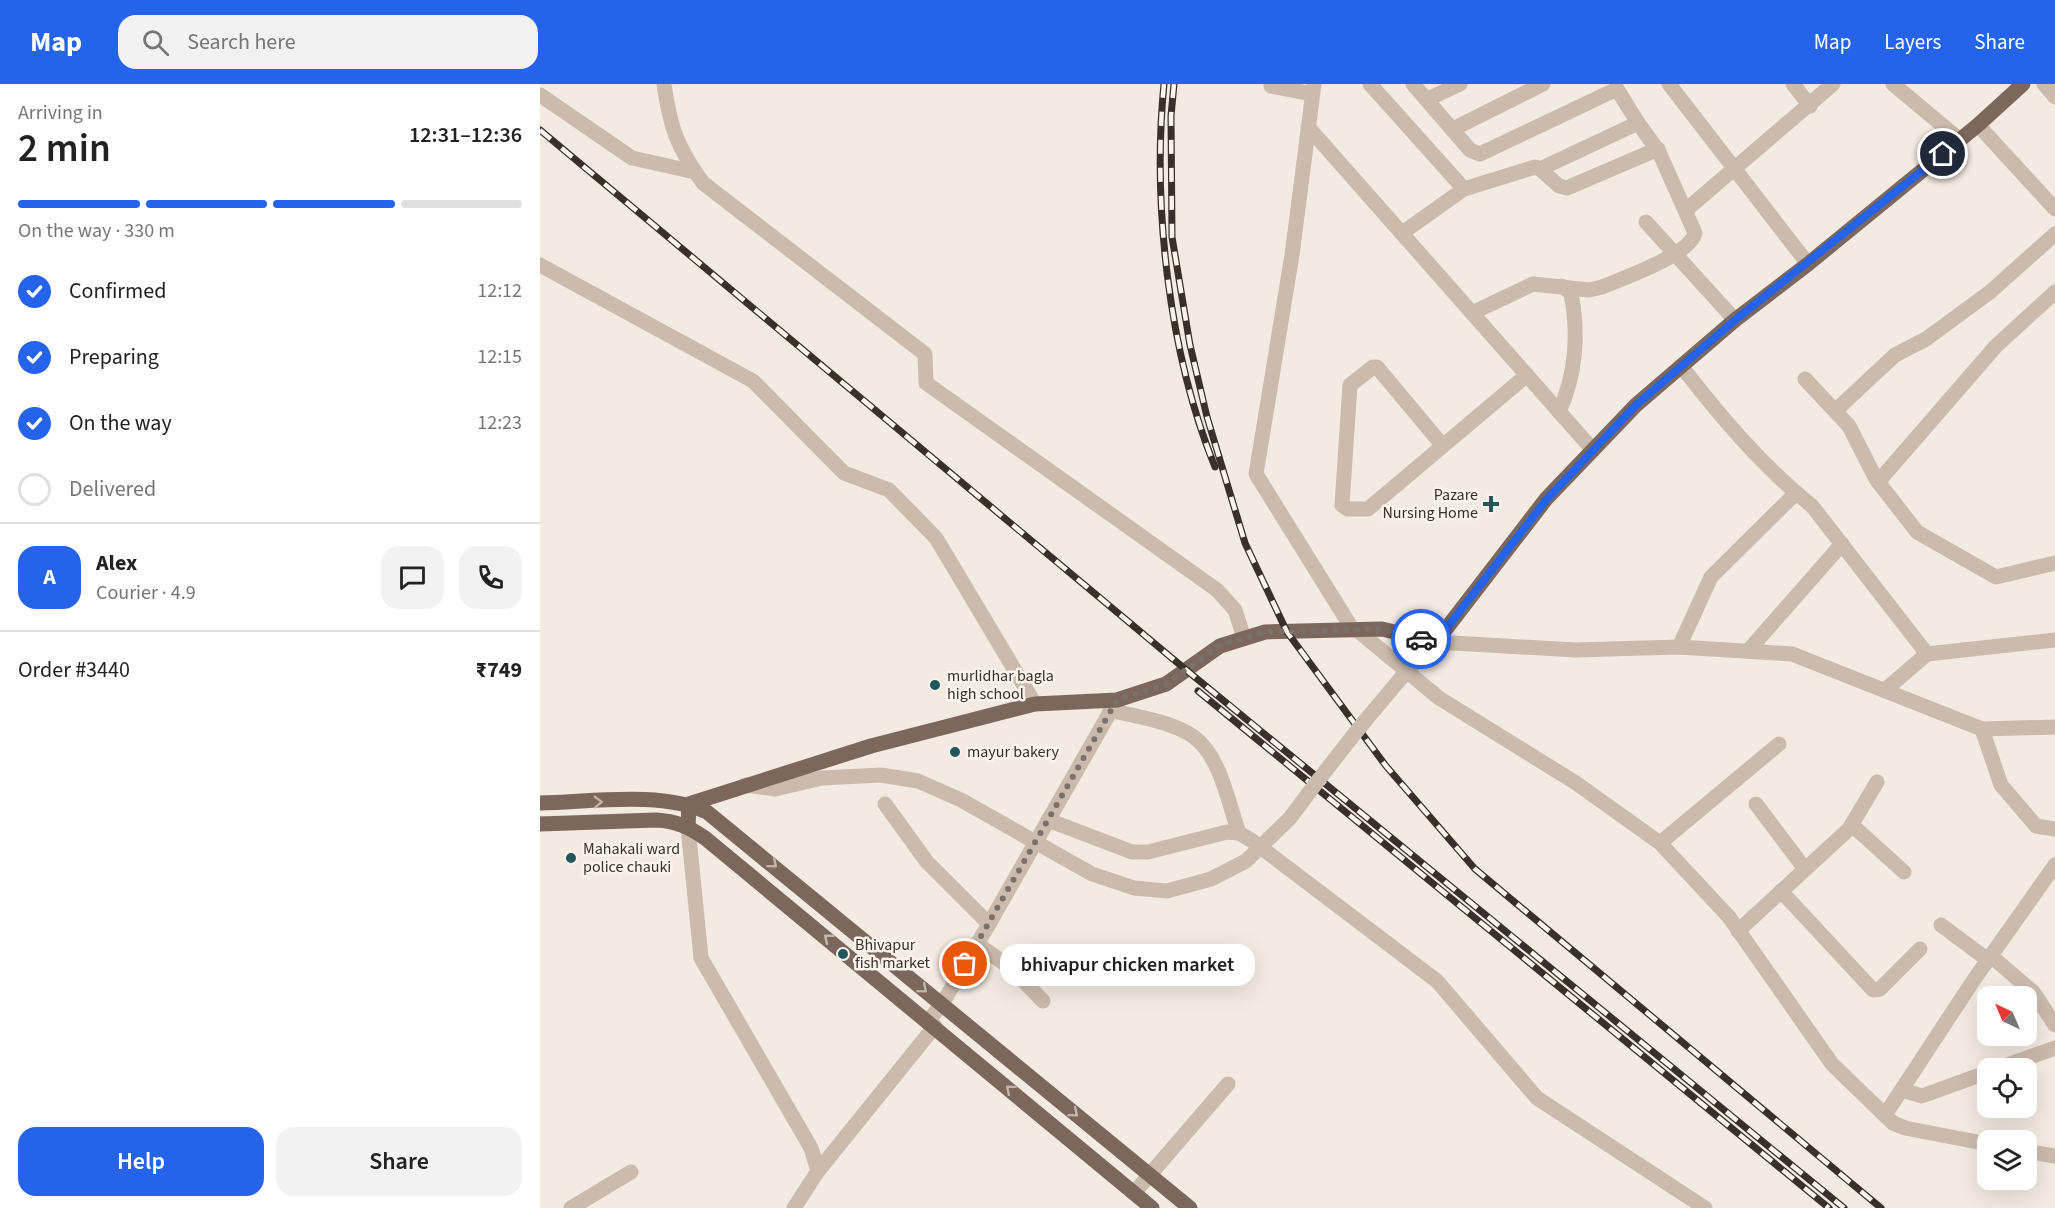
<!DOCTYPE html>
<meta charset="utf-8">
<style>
:root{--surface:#fff;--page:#f2f2f2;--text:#222;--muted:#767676;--line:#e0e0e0;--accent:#2563eb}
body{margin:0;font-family:"Source Sans 3",sans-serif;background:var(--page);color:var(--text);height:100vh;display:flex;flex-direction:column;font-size:22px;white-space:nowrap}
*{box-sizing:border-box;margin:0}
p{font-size:20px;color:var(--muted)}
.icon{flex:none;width:33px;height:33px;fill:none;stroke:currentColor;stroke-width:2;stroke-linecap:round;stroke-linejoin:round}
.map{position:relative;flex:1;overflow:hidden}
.sheet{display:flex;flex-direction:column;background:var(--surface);width:540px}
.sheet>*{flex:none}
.needle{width:39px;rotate:316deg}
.controls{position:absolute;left:1437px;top:902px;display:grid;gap:12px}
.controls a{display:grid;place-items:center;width:60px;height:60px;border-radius:12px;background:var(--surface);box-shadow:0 6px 24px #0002;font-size:30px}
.pin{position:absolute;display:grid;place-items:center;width:51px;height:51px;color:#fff;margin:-26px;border:3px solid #fff;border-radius:50%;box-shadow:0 2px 6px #0007}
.courier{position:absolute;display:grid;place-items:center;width:60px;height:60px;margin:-30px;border:4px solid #2563eb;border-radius:50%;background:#fff;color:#222;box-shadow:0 2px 8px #0007}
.bubble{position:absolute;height:42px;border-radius:18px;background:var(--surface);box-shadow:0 6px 24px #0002;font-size:20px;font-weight:600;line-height:42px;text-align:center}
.summary em{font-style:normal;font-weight:600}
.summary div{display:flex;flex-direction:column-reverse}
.summary{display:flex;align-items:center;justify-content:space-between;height:102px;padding:0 18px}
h1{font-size:39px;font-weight:600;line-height:45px}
.bar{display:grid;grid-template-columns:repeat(4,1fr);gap:9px 6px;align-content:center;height:72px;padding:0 18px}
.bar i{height:8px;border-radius:4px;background:var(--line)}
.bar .on{background:var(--accent)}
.bar p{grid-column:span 4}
.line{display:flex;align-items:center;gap:15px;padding:0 18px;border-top:2px solid var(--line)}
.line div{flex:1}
.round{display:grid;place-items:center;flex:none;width:63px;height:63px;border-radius:18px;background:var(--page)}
ol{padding:0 18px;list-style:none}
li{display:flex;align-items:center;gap:18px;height:66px}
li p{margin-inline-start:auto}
li .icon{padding:6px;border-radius:50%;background:var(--accent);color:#fff;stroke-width:4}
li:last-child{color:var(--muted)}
li i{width:33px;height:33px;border:3px solid var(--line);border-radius:50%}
.cta{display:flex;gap:12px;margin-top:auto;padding:12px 18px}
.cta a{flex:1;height:69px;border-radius:18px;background:var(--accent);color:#fff;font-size:24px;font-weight:600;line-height:69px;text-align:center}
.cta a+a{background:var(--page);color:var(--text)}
header{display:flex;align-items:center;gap:36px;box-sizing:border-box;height:84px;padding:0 30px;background:var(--accent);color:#fff}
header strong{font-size:28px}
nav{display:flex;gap:33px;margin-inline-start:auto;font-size:21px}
.search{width:420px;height:54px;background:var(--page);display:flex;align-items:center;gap:15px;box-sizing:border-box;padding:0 21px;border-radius:18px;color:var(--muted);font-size:22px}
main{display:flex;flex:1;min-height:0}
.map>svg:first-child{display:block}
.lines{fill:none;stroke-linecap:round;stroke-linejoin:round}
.minor{stroke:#cbbbad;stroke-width:15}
.major{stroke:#7b675d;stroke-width:15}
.rail-casing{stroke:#39302b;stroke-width:7}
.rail{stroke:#faf4ed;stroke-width:4.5;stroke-dasharray:14;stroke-linecap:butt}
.minor-bridge{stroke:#cbbbad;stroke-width:15}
.oneway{stroke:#c1b5ac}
.done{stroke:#7a716b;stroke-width:6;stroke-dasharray:0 10.8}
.route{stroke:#2563eb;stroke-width:8}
.poi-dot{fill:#21565a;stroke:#faf4ed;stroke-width:2}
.labels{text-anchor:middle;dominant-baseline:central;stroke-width:5;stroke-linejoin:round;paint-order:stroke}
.poi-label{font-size:16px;fill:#39302b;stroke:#faf4ed;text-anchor:start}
</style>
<header>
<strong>Map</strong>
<div class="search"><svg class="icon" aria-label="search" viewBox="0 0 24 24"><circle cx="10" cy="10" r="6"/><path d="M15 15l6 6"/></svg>Search here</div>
<nav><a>Map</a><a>Layers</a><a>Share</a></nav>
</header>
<main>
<section class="sheet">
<div class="summary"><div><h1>2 min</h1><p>Arriving in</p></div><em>12:31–12:36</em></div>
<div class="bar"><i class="on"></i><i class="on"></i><i class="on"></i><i></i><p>On the way · 330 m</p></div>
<ol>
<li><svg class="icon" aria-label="check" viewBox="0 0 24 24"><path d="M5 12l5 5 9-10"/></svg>Confirmed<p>12:12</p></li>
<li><svg class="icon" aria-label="check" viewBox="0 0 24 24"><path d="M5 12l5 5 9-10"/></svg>Preparing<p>12:15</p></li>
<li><svg class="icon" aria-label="check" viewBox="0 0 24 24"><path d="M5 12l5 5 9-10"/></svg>On the way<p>12:23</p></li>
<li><i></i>Delivered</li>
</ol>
<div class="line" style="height:108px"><b class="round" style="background:var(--accent);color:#fff">A</b><div><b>Alex</b><p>Courier · 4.9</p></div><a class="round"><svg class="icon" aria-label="chat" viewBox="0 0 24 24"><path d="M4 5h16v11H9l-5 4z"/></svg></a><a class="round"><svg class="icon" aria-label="phone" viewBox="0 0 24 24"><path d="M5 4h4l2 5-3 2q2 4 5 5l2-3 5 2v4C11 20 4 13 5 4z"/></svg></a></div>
<div class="line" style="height:78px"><div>Order #3440</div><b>₹749</b></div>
<div class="cta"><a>Help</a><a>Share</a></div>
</section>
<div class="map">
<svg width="1515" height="1124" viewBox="0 0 1515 1124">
<rect width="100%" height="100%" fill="#f3eae1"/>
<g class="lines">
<g class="minor">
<path d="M 124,0 C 130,43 137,63 163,99 L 385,270 L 386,299 L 677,506 L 695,526 L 704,554"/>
<polyline points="732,0 731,2 772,10"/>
<polyline points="774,0 752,171 716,390 813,546"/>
<polyline points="830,0 924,105"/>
<path d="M 873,0 L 930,66 L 940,70 L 1077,5 L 1098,39 L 1119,68 L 1155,149 C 1150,171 1083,194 1062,203 L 1049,206 L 993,200 L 932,229"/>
<polyline points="1129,0 1268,180"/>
<polyline points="1253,0 1270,22"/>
<polyline points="1353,0 1420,56"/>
<polyline points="1504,0 1515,13"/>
<polyline points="0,11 92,74 155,88"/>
<polyline points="888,15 920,0"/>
<polyline points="1438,41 1515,125"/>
<polyline points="768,43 1053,366"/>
<polyline points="913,45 1003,0"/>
<polyline points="1000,85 1019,102 1027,104 1118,65"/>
<polyline points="1146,126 1293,0"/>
<polyline points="1106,138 1195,236"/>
<polyline points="862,149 924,105 995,83 1000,85 1098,39"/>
<polyline points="0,181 213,297 304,389 349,406 396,454 495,620"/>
<path d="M 1142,283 C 1180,332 1223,383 1272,422 L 1387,570"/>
<polyline points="1265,295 1309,342 1336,395 1377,448 1456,493 1515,479"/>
<polyline points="1295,327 1355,271 1386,255 1450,208 1515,150"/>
<path d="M 1019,328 C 1036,290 1039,250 1031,209 L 1022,202"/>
<polyline points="903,362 837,283 833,283 810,301 802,421 808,425 828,425 987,291"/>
<polyline points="1338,398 1456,262 1515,208"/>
<polyline points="817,546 899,614 1036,699 1120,759 1189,833 1292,980 1353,1039 1365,1044 1448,1060"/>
<polyline points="1139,563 1171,493 1256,409"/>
<polyline points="1208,567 1302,460"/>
<polyline points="877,576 896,558 1035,566 1139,563 1252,570 1442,645 1515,643"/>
<polyline points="1345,606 1387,570 1515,556"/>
<path d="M 570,626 C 596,633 632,637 654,653 C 681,673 688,719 699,749"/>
<polyline points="825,637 861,594"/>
<polyline points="1442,645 1461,701 1496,742 1515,745"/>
<polyline points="780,694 812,653"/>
<polyline points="205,701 235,705 282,694 341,691 378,697 421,716 552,790 594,804 627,807 671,795 706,777 750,734 768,710"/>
<polyline points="345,720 387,778 449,840"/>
<polyline points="1216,720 1265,785"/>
<polyline points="508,736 592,768 608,768 687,748 699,749 711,756 897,897 997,1014 1165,1124"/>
<polyline points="1312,741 1364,788"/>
<polyline points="148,743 161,874 271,1064 278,1087"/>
<polyline points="1120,759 1239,660"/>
<polyline points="1241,807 1333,906 1340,905 1380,865"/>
<polyline points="1401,841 1448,876"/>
<polyline points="1198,847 1309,745 1337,698"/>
<polyline points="437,860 471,884 503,917"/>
<polyline points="1451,872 1493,908 1515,941"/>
<polyline points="388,937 402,920 449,840 577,616"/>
<polyline points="1459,984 1515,964"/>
<polyline points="1362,1006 1382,1012 1448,988"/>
<polyline points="1345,1031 1433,897 1515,781"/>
<polyline points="1486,1067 1515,1072"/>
<polyline points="594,1109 688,1000"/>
<polyline points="31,1124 91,1088"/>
<polyline points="254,1124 278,1087 395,942"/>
</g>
<g class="major">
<path d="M 0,719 C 52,718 120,707 167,728 L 650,1124"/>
<path d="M 0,740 L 116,736 C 136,737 149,743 165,754 L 612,1124"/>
<polyline points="148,743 149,720 331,662 495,620 577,616 626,600 680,562 725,548 842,545 896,558 1006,415 1096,321 1195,236 1268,180 1438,41 1483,0"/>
</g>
<defs>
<g id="rail">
<path d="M 624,0 C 612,121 629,270 675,383"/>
<polyline points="634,0 631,32 632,153 650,261 667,333 705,459 747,548 846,682 935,785 1341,1124"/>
<polyline points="0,46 645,585 1304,1124"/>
<polyline points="658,607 1289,1124"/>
</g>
</defs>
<use href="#rail" class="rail-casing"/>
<use href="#rail" class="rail"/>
<g class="minor-bridge">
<polyline points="861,594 877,576"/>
<polyline points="812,653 825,637"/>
<polyline points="768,710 780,694"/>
</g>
</g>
<defs><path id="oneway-chevron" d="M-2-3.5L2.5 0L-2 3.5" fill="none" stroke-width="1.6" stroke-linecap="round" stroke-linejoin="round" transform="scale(1.5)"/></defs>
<g class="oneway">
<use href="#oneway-chevron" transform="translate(58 718) rotate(-2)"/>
<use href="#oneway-chevron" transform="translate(233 780) rotate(40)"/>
<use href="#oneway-chevron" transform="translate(288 854) rotate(-141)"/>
<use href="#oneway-chevron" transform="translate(383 905) rotate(40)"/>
<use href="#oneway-chevron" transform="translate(470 1005) rotate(-140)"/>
<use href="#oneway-chevron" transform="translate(534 1029) rotate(40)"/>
</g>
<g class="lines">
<polyline class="done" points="425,880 577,616 626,600 680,561 725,548 842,545 881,555"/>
<polyline class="route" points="881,555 896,558 1006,416 1096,321 1195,236 1403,70"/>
</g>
<g class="poi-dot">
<path d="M948 411h6v6h6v6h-6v6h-6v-6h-6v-6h6z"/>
<circle cx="395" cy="601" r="6"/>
<circle cx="415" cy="668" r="6"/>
<circle cx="31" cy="774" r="6"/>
<circle cx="303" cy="870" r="6"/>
</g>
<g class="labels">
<g class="poi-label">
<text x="938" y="411" text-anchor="end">Pazare<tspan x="938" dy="18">Nursing Home</tspan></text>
<text x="407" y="592">murlidhar bagla<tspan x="407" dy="18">high school</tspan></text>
<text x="427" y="668">mayur bakery</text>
<text x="43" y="765">Mahakali ward<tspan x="43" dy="18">police chauki</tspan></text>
<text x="315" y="861">Bhivapur<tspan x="315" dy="18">fish market</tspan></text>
</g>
</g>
</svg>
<div class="controls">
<a><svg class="needle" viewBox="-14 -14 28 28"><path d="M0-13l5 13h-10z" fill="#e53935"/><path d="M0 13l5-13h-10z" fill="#767676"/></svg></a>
<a><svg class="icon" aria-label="locate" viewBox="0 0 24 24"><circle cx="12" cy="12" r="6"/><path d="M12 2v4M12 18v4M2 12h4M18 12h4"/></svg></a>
<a><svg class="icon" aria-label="layers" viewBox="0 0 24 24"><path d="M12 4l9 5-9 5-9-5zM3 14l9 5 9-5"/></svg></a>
</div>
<div class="pin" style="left:425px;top:880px;background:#ea580c"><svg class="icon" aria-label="bag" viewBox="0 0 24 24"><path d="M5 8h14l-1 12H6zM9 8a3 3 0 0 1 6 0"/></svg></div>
<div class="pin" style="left:1403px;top:70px;background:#1f2937"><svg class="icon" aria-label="home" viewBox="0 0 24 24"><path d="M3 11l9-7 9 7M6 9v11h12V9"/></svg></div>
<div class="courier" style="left:881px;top:555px"><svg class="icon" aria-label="car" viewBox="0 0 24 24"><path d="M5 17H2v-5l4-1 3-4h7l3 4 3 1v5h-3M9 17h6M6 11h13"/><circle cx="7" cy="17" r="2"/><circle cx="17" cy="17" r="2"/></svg></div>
<div class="bubble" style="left:460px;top:860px;width:255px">bhivapur chicken market</div>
</div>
</main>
